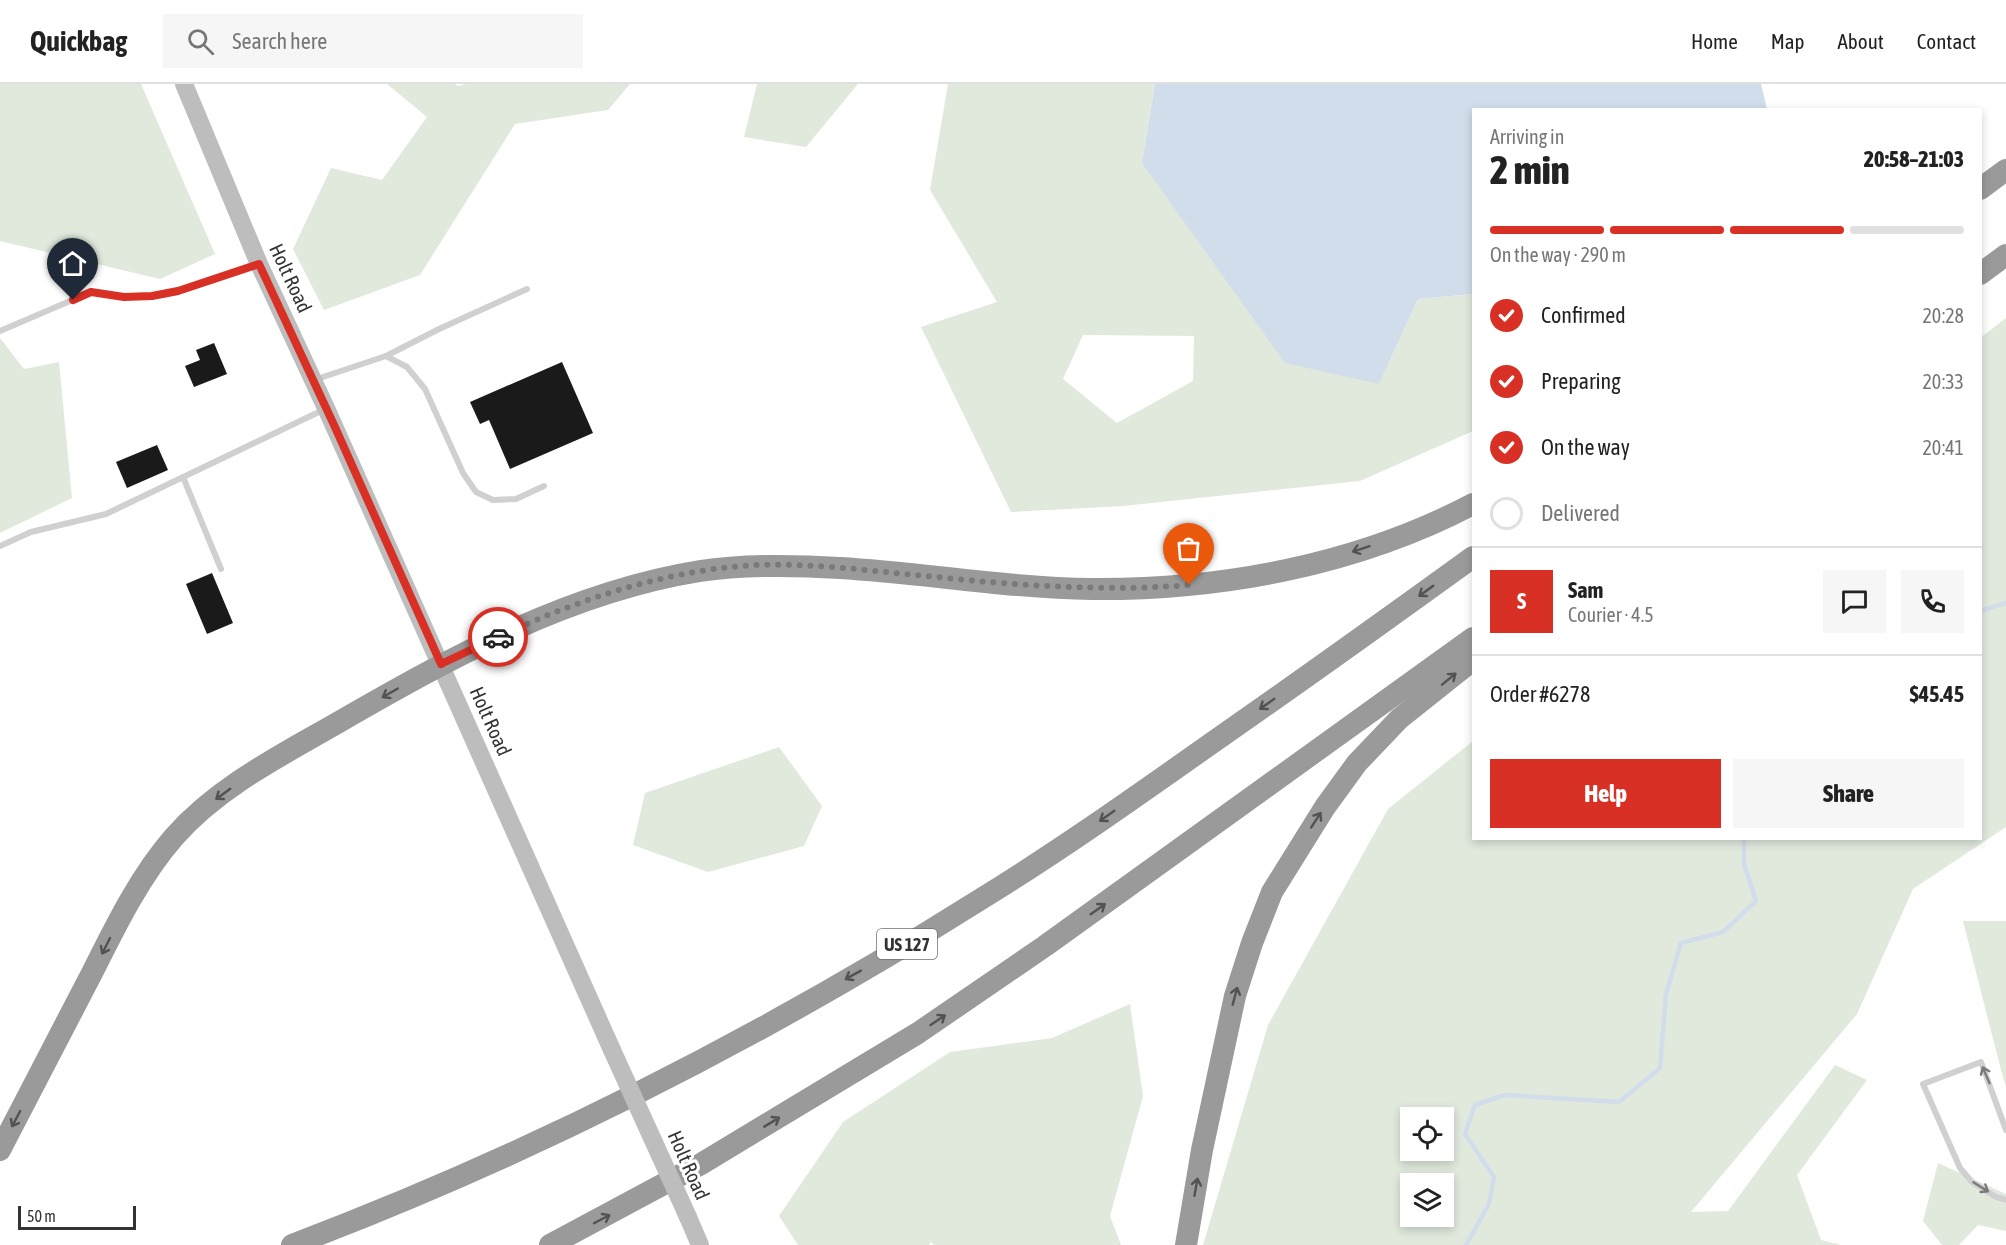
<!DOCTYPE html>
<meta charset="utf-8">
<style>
:root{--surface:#fff;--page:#f6f6f6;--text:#222;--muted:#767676;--line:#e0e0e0;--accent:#d93025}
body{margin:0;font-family:"Asap Condensed",sans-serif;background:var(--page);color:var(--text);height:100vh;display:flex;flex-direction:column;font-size:22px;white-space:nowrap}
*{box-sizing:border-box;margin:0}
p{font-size:20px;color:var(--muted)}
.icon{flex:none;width:33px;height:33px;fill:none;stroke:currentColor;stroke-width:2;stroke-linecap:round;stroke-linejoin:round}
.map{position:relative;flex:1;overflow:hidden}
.details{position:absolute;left:1472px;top:24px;width:510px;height:732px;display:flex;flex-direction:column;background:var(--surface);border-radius:0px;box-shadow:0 3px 9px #0003}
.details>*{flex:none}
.fabs{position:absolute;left:1400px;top:1023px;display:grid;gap:12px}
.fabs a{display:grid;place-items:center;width:54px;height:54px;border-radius:0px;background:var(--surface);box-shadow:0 3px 9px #0003;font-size:30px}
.scale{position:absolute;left:18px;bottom:15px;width:118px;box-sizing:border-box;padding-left:6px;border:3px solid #333;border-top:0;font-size:16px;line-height:21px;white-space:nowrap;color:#333;-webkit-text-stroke:4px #fff;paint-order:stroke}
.pin{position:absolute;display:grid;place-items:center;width:51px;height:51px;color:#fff;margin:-62px -26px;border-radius:50% 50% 50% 0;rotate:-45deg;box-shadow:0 0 6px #0007}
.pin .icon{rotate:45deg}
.courier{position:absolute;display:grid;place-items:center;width:60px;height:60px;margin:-30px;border:4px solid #d93025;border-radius:50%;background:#fff;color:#222;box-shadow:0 2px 8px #0007}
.headline em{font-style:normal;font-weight:800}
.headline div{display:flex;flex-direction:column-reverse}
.headline{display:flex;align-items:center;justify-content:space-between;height:102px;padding:0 18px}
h1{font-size:39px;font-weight:800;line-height:45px}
.bar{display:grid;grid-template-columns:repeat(4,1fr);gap:9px 6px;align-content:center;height:72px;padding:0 18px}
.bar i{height:8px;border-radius:4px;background:var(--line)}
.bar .on{background:var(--accent)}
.bar p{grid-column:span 4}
.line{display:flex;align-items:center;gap:15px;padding:0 18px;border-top:2px solid var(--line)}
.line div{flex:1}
.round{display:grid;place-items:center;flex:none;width:63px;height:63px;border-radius:0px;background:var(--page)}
ol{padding:0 18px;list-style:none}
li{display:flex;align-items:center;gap:18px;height:66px}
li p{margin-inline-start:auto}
li .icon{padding:6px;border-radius:50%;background:var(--accent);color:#fff;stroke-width:4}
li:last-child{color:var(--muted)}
li i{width:33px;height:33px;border:3px solid var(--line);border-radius:50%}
.cta{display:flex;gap:12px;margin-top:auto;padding:12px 18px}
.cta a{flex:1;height:69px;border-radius:0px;background:var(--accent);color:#fff;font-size:24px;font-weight:800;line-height:69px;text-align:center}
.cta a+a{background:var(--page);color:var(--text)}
header{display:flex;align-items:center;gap:36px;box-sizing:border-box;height:84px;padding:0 30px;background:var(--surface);border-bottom:2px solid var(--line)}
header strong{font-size:28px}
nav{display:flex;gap:33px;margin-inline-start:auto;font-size:21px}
.search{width:420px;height:54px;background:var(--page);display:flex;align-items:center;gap:15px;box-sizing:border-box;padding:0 21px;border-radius:0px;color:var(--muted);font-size:22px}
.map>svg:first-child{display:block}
.green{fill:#e1e9dd;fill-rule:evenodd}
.water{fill:#d2ddeb}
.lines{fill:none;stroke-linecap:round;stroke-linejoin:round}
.stream{stroke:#d2ddeb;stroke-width:4.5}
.building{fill:#1a1a1a}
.lane{stroke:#d0d0d0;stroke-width:6}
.secondary{stroke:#bdbdbd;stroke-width:18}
.highway{stroke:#9a9a9a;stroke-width:22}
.secondary-bridge{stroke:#bdbdbd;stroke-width:18}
.oneway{stroke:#525252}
.oneway2{stroke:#7a7a7a}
.done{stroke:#7a7a7a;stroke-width:6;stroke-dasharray:0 10.8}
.route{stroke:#d93025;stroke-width:8}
.labels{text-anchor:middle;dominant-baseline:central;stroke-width:6;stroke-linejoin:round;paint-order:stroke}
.shield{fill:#fff;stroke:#707070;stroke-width:1.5}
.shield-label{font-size:18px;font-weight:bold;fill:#333}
.street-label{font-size:20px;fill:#333;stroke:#fff}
</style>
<header>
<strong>Quickbag</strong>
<div class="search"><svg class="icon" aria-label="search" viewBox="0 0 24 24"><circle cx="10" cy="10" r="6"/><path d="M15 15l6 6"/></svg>Search here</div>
<nav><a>Home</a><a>Map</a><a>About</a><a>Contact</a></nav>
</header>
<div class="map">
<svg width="2006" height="1161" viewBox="0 0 2006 1161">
<rect width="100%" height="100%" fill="#fff"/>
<g class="green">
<polygon points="0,0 141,0 215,170 160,195 0,157"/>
<polygon points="387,0 455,0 458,2 466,0 630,0 608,26 515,40 420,191 324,226 293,165 331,84 382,96 427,33"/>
<polygon points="757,0 858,0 806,63 744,53"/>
<path d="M 948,0 L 1155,0 L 1142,79 L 1379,300 L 1418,215 L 1473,210 L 1473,347 L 1360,397 L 1123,422 L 1011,428 L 921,243 L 997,218 L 930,106 ZM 1083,251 L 1194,252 L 1193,297 L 1117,339 L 1063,295 Z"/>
<path d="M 2006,234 L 2006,743 L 1913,805 L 1857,930 L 1691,1128 L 1728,1127 L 1835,981 L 1867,996 L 1797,1091 L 1821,1156 L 1841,1161 L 1203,1161 L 1268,941 L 1388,725 L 1473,657 L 1473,754 L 1980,754 L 1980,254 ZM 1410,1034 L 1443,1034 L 1443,1066 L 1410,1066 ZM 1410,1100 L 1443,1100 L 1443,1132 L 1410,1132 Z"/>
<polygon points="0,254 24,285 59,278 72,414 0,449"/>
<polygon points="779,663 822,722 804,762 708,788 633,761 645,709"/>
<polygon points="1963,837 2006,837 2006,1003 2001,986"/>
<polygon points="1130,920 1143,1012 1110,1132 1121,1161 934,1161 931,1158 929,1161 798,1161 779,1132 843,1038 950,968 1052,954"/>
<polygon points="1938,1079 2006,1110 2006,1147 1978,1141 1959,1161 1942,1161 1923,1137"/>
</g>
<polygon class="water" points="1155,0 1761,0 1767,25 1473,26 1473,210 1418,215 1379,300 1285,279 1142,79"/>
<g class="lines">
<g class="stream">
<polyline points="1980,527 2006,519"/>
<polyline points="1466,1161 1489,1120 1494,1093 1465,1050 1475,1021 1505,1011 1619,1018 1660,984 1666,910 1681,859 1723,848 1756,817 1744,780 1744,754"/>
</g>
</g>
<g class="building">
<polygon points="214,259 227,290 194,303 185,282 200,276 196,266"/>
<polygon points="562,278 593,349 510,385 489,336 480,340 470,318"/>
<polygon points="157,361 168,386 127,404 116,378"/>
<polygon points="212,489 233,539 207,550 186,500"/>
</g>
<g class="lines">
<g class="lane">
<polyline points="0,247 91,208 124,213 152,212 179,207 255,181"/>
<polyline points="386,272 439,245 527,205"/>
<polyline points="314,296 386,272 407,283 425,305 463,389 476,408 493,416 516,415 544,402"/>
<polyline points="183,393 221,485"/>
<polyline points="0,462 31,448 106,430 323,326"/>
<polyline points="2006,1046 1981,978 1923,1000 1960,1084 1972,1098 1996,1113 2006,1116"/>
</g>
<g class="secondary">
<polyline points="184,0 259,180 326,324 612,966"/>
<polyline points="688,1133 700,1161"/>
</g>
<g class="highway">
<polyline points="1980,105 2006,86"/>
<polyline points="1980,190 2006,171"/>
<path d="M 0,1066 C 31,1006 62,947 93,887 C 116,841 140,792 174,753 C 219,702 282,671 339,638 C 452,573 569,508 700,487 C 746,480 793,481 840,484 C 924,489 1008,504 1092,505 C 1222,506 1357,481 1473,420"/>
<path d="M 292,1161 C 530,1071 765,951 981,815 C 1059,767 1134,714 1209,661 C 1298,599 1386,536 1473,473"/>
<polyline points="550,1161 701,1080 918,949 1045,862 1473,554"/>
<polyline points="1186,1161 1202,1066 1235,912 1252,859 1272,808 1325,723 1357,679 1399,635 1473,576"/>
</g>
<polyline class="secondary-bridge" points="612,966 688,1133"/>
</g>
<defs><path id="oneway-shaft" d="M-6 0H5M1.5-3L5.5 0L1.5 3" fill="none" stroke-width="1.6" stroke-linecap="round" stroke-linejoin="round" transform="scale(1.5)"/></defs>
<g class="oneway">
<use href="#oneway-shaft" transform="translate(1361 465) rotate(162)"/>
<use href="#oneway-shaft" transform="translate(1426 507) rotate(144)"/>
<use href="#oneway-shaft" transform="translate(1449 595) rotate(-39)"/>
<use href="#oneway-shaft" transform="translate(390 609) rotate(150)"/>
<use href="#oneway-shaft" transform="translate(1267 620) rotate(145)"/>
<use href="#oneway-shaft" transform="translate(223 710) rotate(144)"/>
<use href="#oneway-shaft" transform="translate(1107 732) rotate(145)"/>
<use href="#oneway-shaft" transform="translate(1316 736) rotate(-57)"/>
<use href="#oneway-shaft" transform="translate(1098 825) rotate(-35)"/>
<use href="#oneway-shaft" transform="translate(106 862) rotate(117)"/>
<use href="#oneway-shaft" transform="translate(853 891) rotate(151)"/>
<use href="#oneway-shaft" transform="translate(1235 912) rotate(-75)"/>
<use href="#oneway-shaft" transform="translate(938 936) rotate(-34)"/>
<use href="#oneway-shaft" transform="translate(16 1035) rotate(118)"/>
<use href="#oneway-shaft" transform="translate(772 1038) rotate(-31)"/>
<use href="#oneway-shaft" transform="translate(1196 1103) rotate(-80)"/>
<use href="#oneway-shaft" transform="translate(602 1135) rotate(-28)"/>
</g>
<g class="oneway2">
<use href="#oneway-shaft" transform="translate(1986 991) rotate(-113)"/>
<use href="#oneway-shaft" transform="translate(1981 1103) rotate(32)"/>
</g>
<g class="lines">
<path class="done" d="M 498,553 C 579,515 668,485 759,481 C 814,479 871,487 926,492 C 1014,501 1101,508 1189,501"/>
<polyline class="route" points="73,216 91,208 124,213 152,212 178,207 259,180 334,341 441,580 498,553"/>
</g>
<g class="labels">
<rect class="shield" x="877" y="845" width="60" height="30" rx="4.5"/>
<g class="shield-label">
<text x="907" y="860">US 127</text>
</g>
<g class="street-label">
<text transform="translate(291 194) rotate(65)">Holt Road</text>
<text transform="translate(491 637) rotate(66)">Holt Road</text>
<text transform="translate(689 1081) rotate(66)">Holt Road</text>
</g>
</g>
</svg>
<div class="fabs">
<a><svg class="icon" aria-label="locate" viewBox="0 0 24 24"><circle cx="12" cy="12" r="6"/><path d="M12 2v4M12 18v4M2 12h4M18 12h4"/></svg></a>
<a><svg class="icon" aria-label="layers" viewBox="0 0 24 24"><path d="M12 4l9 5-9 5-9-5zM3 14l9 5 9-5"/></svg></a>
</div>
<div class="scale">50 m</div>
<div class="pin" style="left:1189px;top:501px;background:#ea580c"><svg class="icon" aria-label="bag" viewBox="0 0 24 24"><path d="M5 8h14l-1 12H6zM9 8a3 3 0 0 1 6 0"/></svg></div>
<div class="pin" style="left:73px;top:216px;background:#1f2937"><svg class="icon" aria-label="home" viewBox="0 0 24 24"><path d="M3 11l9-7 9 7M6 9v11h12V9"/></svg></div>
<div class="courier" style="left:498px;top:553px"><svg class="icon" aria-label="car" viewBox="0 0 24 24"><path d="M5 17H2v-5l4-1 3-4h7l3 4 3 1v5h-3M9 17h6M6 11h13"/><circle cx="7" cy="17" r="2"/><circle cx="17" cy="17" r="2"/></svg></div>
<section class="details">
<div class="headline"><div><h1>2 min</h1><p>Arriving in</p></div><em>20:58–21:03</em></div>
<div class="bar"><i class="on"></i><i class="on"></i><i class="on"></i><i></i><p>On the way · 290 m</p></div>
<ol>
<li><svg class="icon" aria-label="check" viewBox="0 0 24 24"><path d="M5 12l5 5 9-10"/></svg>Confirmed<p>20:28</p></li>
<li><svg class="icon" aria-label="check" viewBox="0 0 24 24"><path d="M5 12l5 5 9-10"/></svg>Preparing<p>20:33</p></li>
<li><svg class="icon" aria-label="check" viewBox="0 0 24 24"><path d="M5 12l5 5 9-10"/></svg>On the way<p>20:41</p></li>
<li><i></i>Delivered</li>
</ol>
<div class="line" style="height:108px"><b class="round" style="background:var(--accent);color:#fff">S</b><div><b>Sam</b><p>Courier · 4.5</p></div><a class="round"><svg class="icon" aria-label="chat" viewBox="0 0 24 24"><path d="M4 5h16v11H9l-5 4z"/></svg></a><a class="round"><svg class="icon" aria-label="phone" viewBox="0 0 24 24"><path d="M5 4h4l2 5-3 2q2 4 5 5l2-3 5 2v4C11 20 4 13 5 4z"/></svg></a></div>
<div class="line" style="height:78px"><div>Order #6278</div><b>$45.45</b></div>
<div class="cta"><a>Help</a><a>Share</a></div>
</section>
</div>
